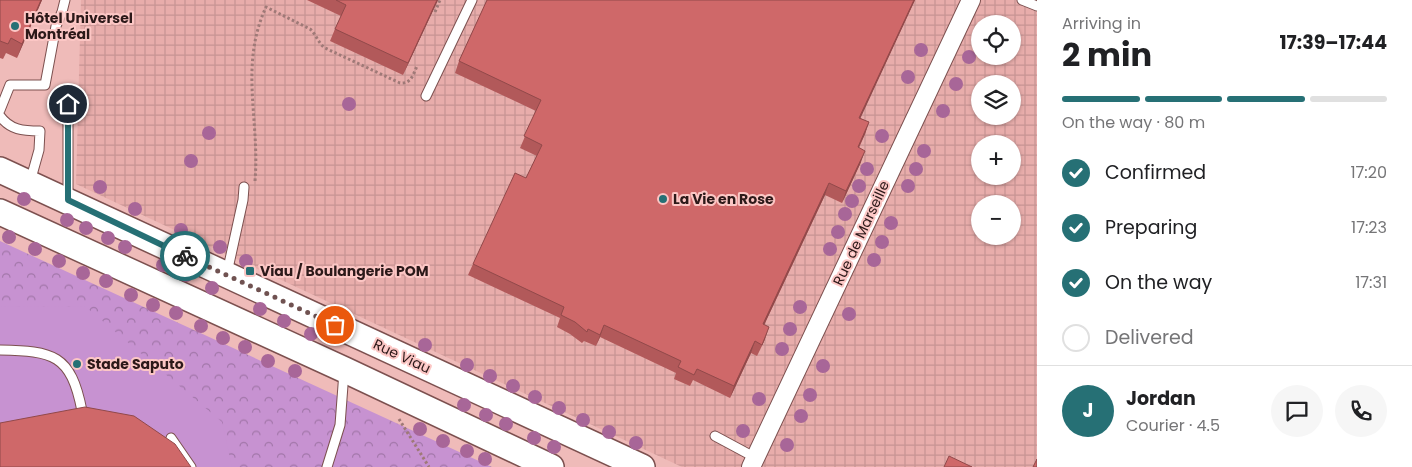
<!DOCTYPE html>
<meta charset="utf-8">
<style>
:root{--surface:#fff;--page:#f6f6f6;--text:#202124;--muted:#757577;--line:#e0e0e0;--accent:#267075}
body{margin:0;font-family:Poppins,sans-serif;background:var(--page);color:var(--text);height:100vh;display:flex;flex-direction:column;font-size:19px;white-space:nowrap}
*{box-sizing:border-box;margin:0}
p{font-size:16px;color:var(--muted)}
.icon{flex:none;width:28px;height:28px;fill:none;stroke:currentColor;stroke-width:2;stroke-linecap:round;stroke-linejoin:round}
.map{position:relative;flex:1;overflow:hidden}
.panel{display:flex;flex-direction:column;background:var(--surface);width:375px}
.panel>*{flex:none}
.buttons{position:absolute;left:971px;top:15px;display:grid;gap:10px}
.buttons a{display:grid;place-items:center;width:50px;height:50px;border-radius:50%;background:var(--surface);box-shadow:0 1px 4px #0004;font-size:25px}
.pin{position:absolute;display:grid;place-items:center;width:42px;height:42px;color:#fff;margin:-21px;border:2px solid #fff;border-radius:50%;box-shadow:0 1px 5px #0007}
.courier{position:absolute;display:grid;place-items:center;width:50px;height:50px;margin:-25px;border:4px solid #267075;border-radius:50%;background:#fff;color:#222;box-shadow:0 1px 6px #0007}
.head em{font-style:normal;font-weight:700}
.head div{display:flex;flex-direction:column-reverse}
.head{display:flex;align-items:center;justify-content:space-between;height:85px;padding:0 25px}
h1{font-size:32px;font-weight:700;line-height:38px}
.bar{display:grid;grid-template-columns:repeat(4,1fr);gap:8px 5px;align-content:center;height:60px;padding:0 25px}
.bar i{height:6px;border-radius:4px;background:var(--line)}
.bar .current{background:var(--accent)}
.bar p{grid-column:span 4}
.line{display:flex;align-items:center;gap:12px;padding:0 25px;border-top:1px solid var(--line)}
.line div{flex:1}
.round{display:grid;place-items:center;flex:none;width:52px;height:52px;border-radius:26px;background:var(--page)}
ol{padding:0 25px;list-style:none}
li{display:flex;align-items:center;gap:15px;height:55px}
li p{margin-inline-start:auto}
li .icon{padding:5px;border-radius:50%;background:var(--accent);color:#fff;stroke-width:4}
li:last-child{color:var(--muted)}
li i{width:28px;height:28px;border:2px solid var(--line);border-radius:50%}
main{display:flex;flex:1;min-height:0}
.map>svg:first-child{display:block}
.industrial{fill:url(#industrial-grid);fill-rule:evenodd}
.forest{fill:url(#forest-crowns)}
.pitch{fill:#c792d1}
.lines{fill:none;stroke-linecap:round;stroke-linejoin:round}
.service-casing{stroke:#7c504f;stroke-width:11}
.minor-casing{stroke:#7c504f;stroke-width:20}
.secondary-casing{stroke:#7c504f;stroke-width:28}
.path{stroke:#9f7977;stroke-width:3;stroke-dasharray:2.5 2.5;stroke-linecap:butt}
.service{stroke:#fff;stroke-width:9}
.minor{stroke:#fff;stroke-width:18}
.secondary{stroke:#fff;stroke-width:25}
.tree{fill:#a86698}
.wall{fill:#b2595a}
.shaded-wall{fill:#91494a}
.building{fill:#cf6869;stroke:#91494a}
.done{stroke:#705251;stroke-width:5;stroke-dasharray:0 9}
.route{stroke:#267075;stroke-width:6}
.poi-dot{fill:#267075;stroke:#fcc7c5;stroke-width:2}
.labels{text-anchor:middle;dominant-baseline:central;stroke-width:4;stroke-linejoin:round;paint-order:stroke}
.poi-label{font-size:14px;font-weight:bold;fill:#2c1919;stroke:#fcc7c5;text-anchor:start}
.street-label{font-size:14px;fill:#2c1919;stroke:#fcc7c5}
</style>
<main>
<div class="map">
<svg width="1037" height="467" viewBox="0 0 1037 467">
<defs>
<pattern id="industrial-grid" width="8" height="8" patternUnits="userSpaceOnUse" patternTransform="scale(1.25)"><rect width="8" height="8" fill="#e8adab"/><path d="M0 4h8M4 0v8" fill="none" stroke="#c79493"/></pattern>
<pattern id="forest-crowns" width="20" height="18" patternUnits="userSpaceOnUse" patternTransform="scale(1.25)"><rect width="20" height="18" fill="#c792d1"/><path d="M2 6a3 3 0 1 1 6 0M12 15a3 3 0 1 1 6 0" fill="none" stroke="#a276a9"/></pattern>
</defs>
<rect width="100%" height="100%" fill="#efbbb9"/>
<path class="industrial" d="M 81,0 L 1037,0 L 1037,467 L 682,467 L 76,184 ZM 980,24 L 1012,24 L 1012,56 L 980,56 ZM 980,84 L 1012,84 L 1012,116 L 980,116 ZM 980,144 L 1012,144 L 1012,176 L 980,176 ZM 980,204 L 1012,204 L 1012,236 L 980,236 Z"/>
<polygon class="forest" points="0,241 492,467 0,467"/>
<polygon class="pitch" points="0,306 86,307 222,422 232,467 0,467"/>
<g class="lines">
<defs>
<g id="service">
<polyline points="1022,0 1037,6"/>
<polyline points="426,96 472,0"/>
<polyline points="0,110 10,85 45,85 56,26 62,12 65,0"/>
<path d="M 0,116 C 10,130 23,131 40,131 L 39,150 L 30,182"/>
<polyline points="68,199 68,104"/>
<polyline points="227,273 243,200 244,187"/>
<path d="M 0,350 C 53,351 71,354 82,411"/>
<polyline points="715,436 756,458"/>
<polyline points="171,438 191,467"/>
<polyline points="327,467 340,425 344,372"/>
</g>
<polyline id="minor" points="751,467 971,0"/>
<g id="secondary">
<polyline points="0,170 642,467"/>
<polyline points="0,212 345,370 551,467"/>
</g>
</defs>
<use href="#service" class="service-casing"/>
<use href="#minor" class="minor-casing"/>
<use href="#secondary" class="secondary-casing"/>
<g class="path">
<polyline points="435,12 440,0"/>
<path d="M 255,181 C 260,119 239,66 266,7 L 310,29 C 316,34 318,43 325,48 L 400,83 C 411,84 413,75 417,66"/>
<polyline points="399,419 429,467"/>
</g>
<use href="#service" class="service"/>
<use href="#minor" class="minor"/>
<use href="#secondary" class="secondary"/>
</g>
<g class="tree">
<circle cx="921" cy="50" r="7"/>
<circle cx="969" cy="57" r="7"/>
<circle cx="908" cy="77" r="7"/>
<circle cx="956" cy="84" r="7"/>
<circle cx="349" cy="104" r="7"/>
<circle cx="943" cy="111" r="7"/>
<circle cx="209" cy="133" r="7"/>
<circle cx="882" cy="136" r="7"/>
<circle cx="924" cy="151" r="7"/>
<circle cx="191" cy="161" r="7"/>
<circle cx="867" cy="169" r="7"/>
<circle cx="916" cy="169" r="7"/>
<circle cx="859" cy="186" r="7"/>
<circle cx="908" cy="186" r="7"/>
<circle cx="100" cy="187" r="7"/>
<circle cx="24" cy="199" r="7"/>
<circle cx="852" cy="201" r="7"/>
<circle cx="135" cy="209" r="7"/>
<circle cx="845" cy="214" r="7"/>
<circle cx="67" cy="220" r="7"/>
<circle cx="891" cy="223" r="7"/>
<circle cx="86" cy="228" r="7"/>
<circle cx="181" cy="230" r="7"/>
<circle cx="838" cy="232" r="7"/>
<circle cx="9" cy="237" r="7"/>
<circle cx="108" cy="238" r="7"/>
<circle cx="882" cy="242" r="7"/>
<circle cx="125" cy="247" r="7"/>
<circle cx="220" cy="247" r="7"/>
<circle cx="35" cy="249" r="7"/>
<circle cx="830" cy="249" r="7"/>
<circle cx="874" cy="260" r="7"/>
<circle cx="59" cy="261" r="7"/>
<circle cx="246" cy="261" r="7"/>
<circle cx="163" cy="265" r="7"/>
<circle cx="83" cy="273" r="7"/>
<circle cx="186" cy="275" r="7"/>
<circle cx="106" cy="281" r="7"/>
<circle cx="212" cy="288" r="7"/>
<circle cx="131" cy="295" r="7"/>
<circle cx="153" cy="305" r="7"/>
<circle cx="800" cy="307" r="7"/>
<circle cx="260" cy="309" r="7"/>
<circle cx="176" cy="313" r="7"/>
<circle cx="849" cy="314" r="7"/>
<circle cx="284" cy="321" r="7"/>
<circle cx="201" cy="326" r="7"/>
<circle cx="790" cy="329" r="7"/>
<circle cx="311" cy="334" r="7"/>
<circle cx="223" cy="338" r="7"/>
<circle cx="425" cy="345" r="7"/>
<circle cx="245" cy="347" r="7"/>
<circle cx="782" cy="349" r="7"/>
<circle cx="268" cy="361" r="7"/>
<circle cx="467" cy="365" r="7"/>
<circle cx="823" cy="366" r="7"/>
<circle cx="295" cy="371" r="7"/>
<circle cx="490" cy="376" r="7"/>
<circle cx="513" cy="386" r="7"/>
<circle cx="810" cy="395" r="7"/>
<circle cx="535" cy="397" r="7"/>
<circle cx="759" cy="399" r="7"/>
<circle cx="464" cy="405" r="7"/>
<circle cx="559" cy="408" r="7"/>
<circle cx="486" cy="415" r="7"/>
<circle cx="801" cy="416" r="7"/>
<circle cx="583" cy="420" r="7"/>
<circle cx="506" cy="424" r="7"/>
<circle cx="420" cy="429" r="7"/>
<circle cx="743" cy="431" r="7"/>
<circle cx="609" cy="432" r="7"/>
<circle cx="534" cy="438" r="7"/>
<circle cx="443" cy="441" r="7"/>
<circle cx="636" cy="443" r="7"/>
<circle cx="787" cy="445" r="7"/>
<circle cx="554" cy="447" r="7"/>
<circle cx="467" cy="451" r="7"/>
<circle cx="485" cy="459" r="7"/>
</g>
<g class="wall">
<polygon points="0,0 42,0 17,58 6,53 3,59 0,58"/>
<polygon points="307,0 438,0 403,75 330,41 335,29 341,16"/>
<polygon points="487,0 915,0 860,118 869,122 865,134 859,148 861,162 842,203 825,195 764,325 765,339 757,356 751,353 730,398 693,380 690,386 674,379 676,373 600,337 596,346 584,341 582,343 570,334 557,327 560,318 468,275 473,264 526,178 537,156 520,148 536,111 455,73 459,61"/>
</g>
<g class="shaded-wall">
<polygon points="41,0 42,0 17,58 22,44"/>
<polygon points="437,0 438,0 403,75 408,63"/>
<polygon points="914,0 915,0 855,130 859,118"/>
<polygon points="869,122 865,134 853,159 858,147"/>
<polygon points="865,151 861,162 842,203 846,191"/>
<polygon points="829,183 825,195 759,336 763,324"/>
<polygon points="604,325 600,337 596,346 600,335"/>
<polygon points="769,327 765,339 757,356 762,345"/>
<polygon points="755,341 751,353 730,398 734,386"/>
</g>
<g class="building">
<polygon points="0,0 41,0 22,44 11,38 8,44 0,41"/>
<polygon points="336,0 437,0 408,63 335,29 346,5"/>
<polygon points="487,0 914,0 859,118 869,122 858,147 865,151 846,191 829,183 763,324 769,327 762,345 755,341 734,386 697,369 694,375 678,367 681,361 604,325 600,335 588,329 587,332 575,322 561,315 564,307 473,264 515,173 526,178 542,145 524,136 541,100 459,61"/>
<polygon points="85,407 134,416 175,444 191,467 0,467 0,423"/>
<polygon points="949,456 972,467 944,467"/>
<polygon points="1037,459 1037,467 1033,467"/>
</g>
<g class="lines">
<polyline class="done" points="185,256 335,325"/>
<polyline class="route" points="68,104 68,200 185,256"/>
</g>
<g class="poi-dot">
<circle cx="15" cy="26" r="5"/>
<circle cx="663" cy="199" r="5"/>
<rect x="245" y="266" width="10" height="10" rx="2.5"/>
<circle cx="77" cy="364" r="5"/>
</g>
<g class="labels">
<g class="poi-label">
<text x="25" y="18">Hôtel Universel<tspan x="25" dy="16">Montréal</tspan></text>
<text x="673" y="199">La Vie en Rose</text>
<text x="260" y="271">Viau / Boulangerie POM</text>
<text x="87" y="364">Stade Saputo</text>
</g>
<g class="street-label">
<text transform="translate(861 233) rotate(-65)">Rue de Marseille</text>
<text transform="translate(402 356) rotate(25)">Rue Viau</text>
</g>
</g>
</svg>
<div class="buttons">
<a><svg class="icon" aria-label="locate" viewBox="0 0 24 24"><circle cx="12" cy="12" r="6"/><path d="M12 2v4M12 18v4M2 12h4M18 12h4"/></svg></a>
<a><svg class="icon" aria-label="layers" viewBox="0 0 24 24"><path d="M12 4l9 5-9 5-9-5zM3 14l9 5 9-5"/></svg></a>
<a>+</a>
<a>−</a>
</div>
<div class="pin" style="left:335px;top:325px;background:#ea580c"><svg class="icon" aria-label="bag" viewBox="0 0 24 24"><path d="M5 8h14l-1 12H6zM9 8a3 3 0 0 1 6 0"/></svg></div>
<div class="pin" style="left:68px;top:104px;background:#1f2937"><svg class="icon" aria-label="home" viewBox="0 0 24 24"><path d="M3 11l9-7 9 7M6 9v11h12V9"/></svg></div>
<div class="courier" style="left:185px;top:256px"><svg class="icon" aria-label="bike" viewBox="0 0 24 24"><circle cx="6" cy="16" r="4"/><circle cx="18" cy="16" r="4"/><path d="M6 16l4-8h5l3 8M10 8l3 8H6M13 5h3"/></svg></div>
</div>
<section class="panel">
<div class="head"><div><h1>2 min</h1><p>Arriving in</p></div><em>17:39–17:44</em></div>
<div class="bar"><i class="current"></i><i class="current"></i><i class="current"></i><i></i><p>On the way · 80 m</p></div>
<ol>
<li><svg class="icon" aria-label="check" viewBox="0 0 24 24"><path d="M5 12l5 5 9-10"/></svg>Confirmed<p>17:20</p></li>
<li><svg class="icon" aria-label="check" viewBox="0 0 24 24"><path d="M5 12l5 5 9-10"/></svg>Preparing<p>17:23</p></li>
<li><svg class="icon" aria-label="check" viewBox="0 0 24 24"><path d="M5 12l5 5 9-10"/></svg>On the way<p>17:31</p></li>
<li><i></i>Delivered</li>
</ol>
<div class="line" style="height:90px"><b class="round" style="background:var(--accent);color:#fff">J</b><div><b>Jordan</b><p>Courier · 4.5</p></div><a class="round"><svg class="icon" aria-label="chat" viewBox="0 0 24 24"><path d="M4 5h16v11H9l-5 4z"/></svg></a><a class="round"><svg class="icon" aria-label="phone" viewBox="0 0 24 24"><path d="M5 4h4l2 5-3 2q2 4 5 5l2-3 5 2v4C11 20 4 13 5 4z"/></svg></a></div>
</section>
</main>
